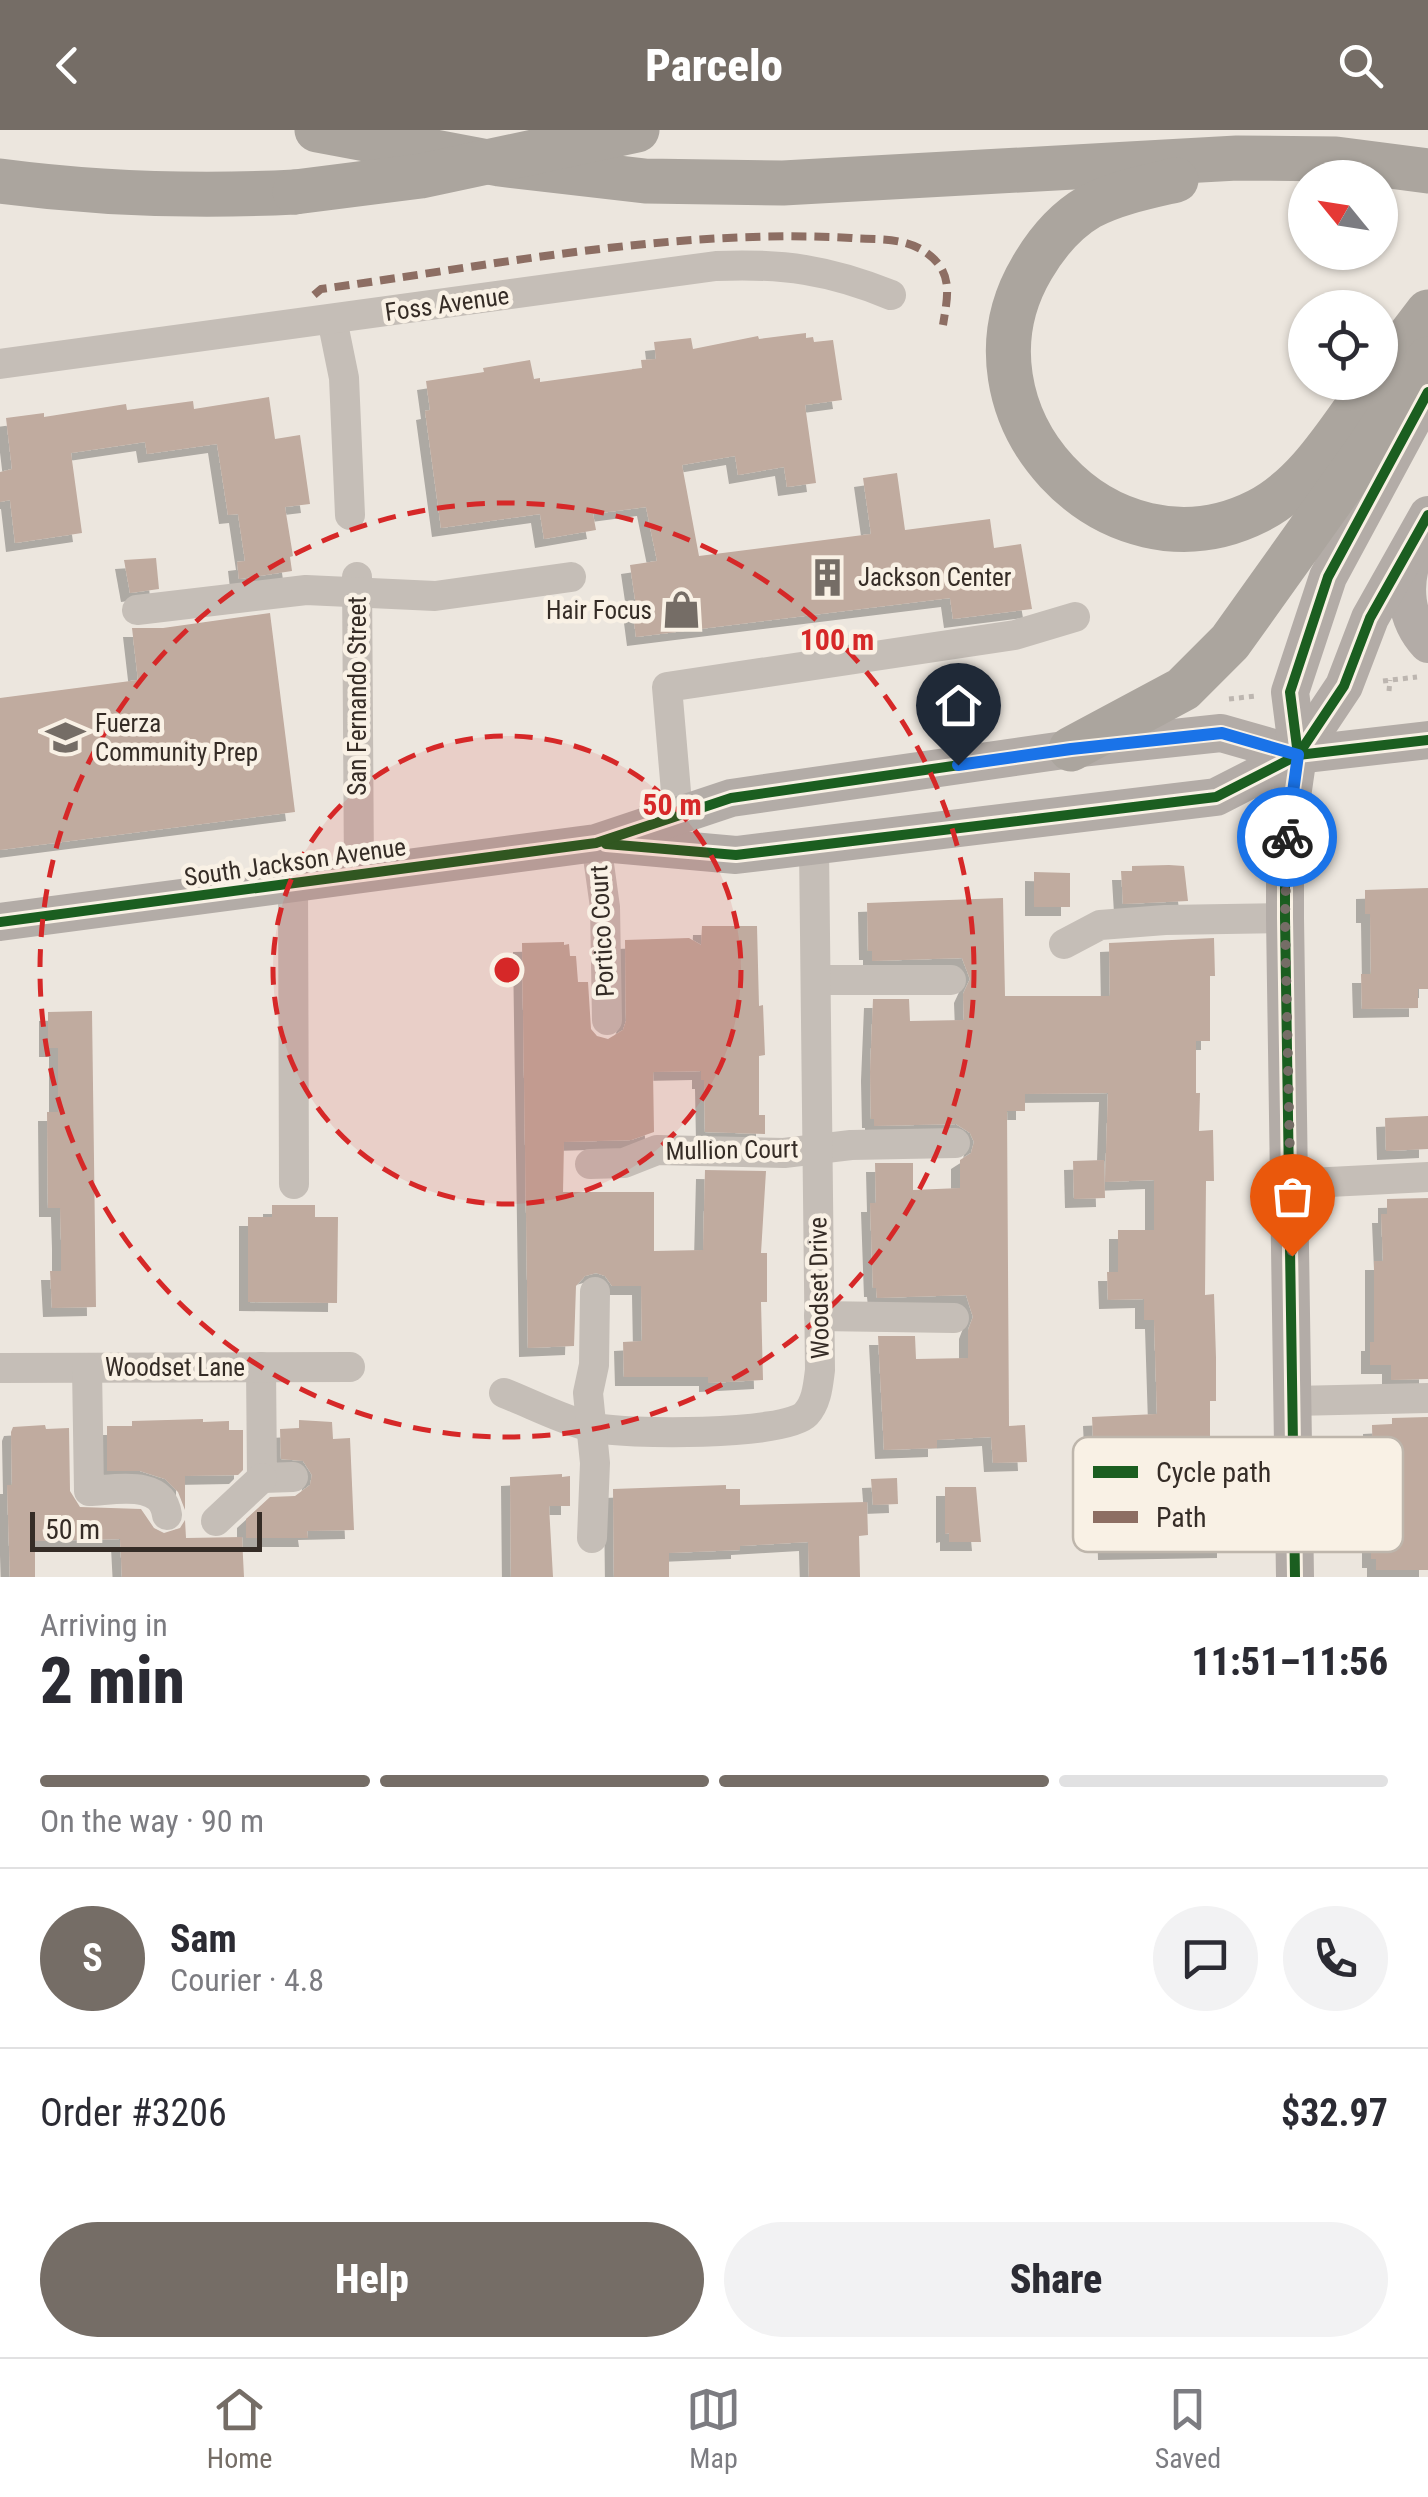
<!DOCTYPE html>
<meta charset="utf-8">
<style>
:root{--surface:#fff;--page:#f2f2f3;--text:#2b2b33;--muted:#7c7c81;--line:#e1e1e2;--accent:#756d66}
body{margin:0;font-family:"Roboto Condensed",sans-serif;background:var(--page);color:var(--text);height:100vh;display:flex;flex-direction:column;font-size:38px;white-space:nowrap}
*{box-sizing:border-box;margin:0}
p{font-size:32px;color:var(--muted)}
.icon{flex:none;width:55px;height:55px;fill:none;stroke:currentColor;stroke-width:2;stroke-linecap:round;stroke-linejoin:round}
.map{position:relative;height:1447px;overflow:hidden}
.sheet{display:flex;flex-direction:column;background:var(--surface);flex:1}
.sheet>*{flex:none}
.needle{width:65px;rotate:300deg}
.fabs{position:absolute;left:1288px;top:30px;display:grid;gap:20px}
.fabs a{display:grid;place-items:center;width:110px;height:110px;border-radius:50%;background:var(--surface);box-shadow:0 2px 8px #0004;font-size:50px}
.scale{position:absolute;left:30px;bottom:25px;width:232px;box-sizing:border-box;padding-left:10px;border:5px solid #352c26;border-top:0;font-size:28px;line-height:35px;white-space:nowrap;color:#352c26;-webkit-text-stroke:8px #f9f1e5;paint-order:stroke}
.pin{position:absolute;display:grid;place-items:center;width:85px;height:85px;color:#fff;margin:-102px -42px;border-radius:50% 50% 50% 0;rotate:-45deg;box-shadow:0 0 10px #0007}
.pin .icon{rotate:45deg}
.courier{position:absolute;display:grid;place-items:center;width:100px;height:100px;margin:-50px;border:8px solid #1a73e8;border-radius:50%;background:#fff;color:#222;box-shadow:0 2px 12px #0007}
.summary em{font-style:normal;font-weight:800}
.summary div{display:flex;flex-direction:column-reverse}
.summary{display:flex;align-items:center;justify-content:space-between;height:170px;padding:0 40px}
h1{font-size:65px;font-weight:800;line-height:75px}
.bar{display:grid;grid-template-columns:repeat(4,1fr);gap:15px 10px;align-content:center;height:120px;padding:0 40px}
.bar i{height:12px;border-radius:8px;background:var(--line)}
.bar .active{background:var(--accent)}
.bar p{grid-column:span 4}
.line{display:flex;align-items:center;gap:25px;padding:0 40px;border-top:2px solid var(--line)}
.line div{flex:1}
.round{display:grid;place-items:center;flex:none;width:105px;height:105px;border-radius:52px;background:var(--page)}
.primary-button{display:flex;gap:20px;margin-top:auto;padding:20px 40px}
.primary-button a{flex:1;height:115px;border-radius:60px;background:var(--accent);color:#fff;font-size:40px;font-weight:800;line-height:115px;text-align:center}
.primary-button a+a{background:var(--page);color:var(--text)}
header{display:flex;justify-content:space-between;align-items:center;height:130px;padding:0 40px;background:var(--accent);color:#fff;font-size:45px;font-weight:800}
.menu{display:flex;justify-content:space-around;align-items:center;height:140px;border-top:2px solid var(--line);background:var(--surface);font-size:28px;color:var(--muted)}
.menu a{display:grid;justify-items:center;gap:5px}
.menu .active{color:var(--accent)}
.map>svg:first-child{display:block}
.building{fill:#c0ab9f;filter:url(#shadow)}
.lines{fill:none;stroke-linecap:round;stroke-linejoin:round}
.path{stroke:#bdb6b0;stroke-width:5;stroke-dasharray:5 5;stroke-linecap:butt}
.minor{stroke:#c5beb7;stroke-width:30}
.major{stroke:#b3aca7;stroke-width:38}
.highway{stroke:#aba59e;stroke-width:45}
.highway-bridge{stroke:#aba59e;stroke-width:45}
.quiet{stroke:#8d6e63;stroke-width:8;stroke-dasharray:15 8;stroke-linecap:butt}
.cycleway-casing{stroke:#f9f1e5;stroke-width:16}
.cycleway{stroke:#1b5e20;stroke-width:10}
.done{stroke:#756d66;stroke-width:10;stroke-dasharray:0 18}
.route{stroke:#1a73e8;stroke-width:12}
.ring{fill:none;stroke:#d62828;stroke-width:5;stroke-dasharray:18 12}
.labels{text-anchor:middle;dominant-baseline:central;stroke-width:9;stroke-linejoin:round;paint-order:stroke}
.street-label{font-size:25px;fill:#352c26;stroke:#f9f1e5}
.poi-label{font-size:25px;fill:#352c26;stroke:#f9f1e5;text-anchor:start}
.key{fill:#f9f1e5;stroke:#beb6ac;stroke-width:2.5}
.key-label{font-size:28px;fill:#352c26}
.centre{fill:#d62828;stroke:#f9f1e5;stroke-width:5}
.ring-label{font-size:30px;text-anchor:middle;font-weight:bold;fill:#d62828;stroke:#f9f1e5;stroke-width:9;stroke-linejoin:round;paint-order:stroke}
</style>
<header><svg class="icon" aria-label="back" viewBox="0 0 24 24"><path d="M15 5l-7 7 7 7"/></svg>Parcelo<svg class="icon" aria-label="search" viewBox="0 0 24 24"><circle cx="10" cy="10" r="6"/><path d="M15 15l6 6"/></svg></header>
<div class="map">
<svg width="1428" height="1447" viewBox="0 0 1428 1447">
<defs>
<filter id="shadow"><feDropShadow dx="-9" dy="9" stdDeviation="0" flood-color="#0004"/></filter>
</defs>
<rect width="100%" height="100%" fill="#ece6de"/>
<g class="building">
<polygon points="806,203 806,208 813,207 814,212 833,210 842,270 805,275 816,353 787,357 784,337 738,345 735,326 682,335 699,426 871,404 863,348 897,343 905,400 990,389 994,418 1021,414 1032,479 953,489 950,468 636,507 633,484 637,483 630,435 657,431 646,377 593,384 596,400 544,409 540,384 441,398 425,281 430,280 426,251 484,242 483,238 530,230 534,249 540,248 540,252 642,238 641,230 656,229 654,212 691,208 693,219 758,206 759,209"/>
<polygon points="269,267 275,309 300,305 310,374 285,377 293,426 290,427 292,441 239,449 237,432 245,431 238,384 228,385 217,314 147,324 145,312 71,323 82,403 15,413 10,370 0,372 0,342 12,339 6,288 44,283 44,287 126,274 127,280 193,271 194,279"/>
<polygon points="156,428 159,459 130,463 124,430"/>
<polygon points="270,483 295,682 0,720 0,568 138,550 132,498 163,498"/>
<polygon points="1169,735 1184,736 1188,771 1123,774 1121,741 1132,741 1132,736"/>
<polygon points="1034,742 1070,743 1070,777 1034,777"/>
<polygon points="1428,758 1428,859 1418,859 1418,878 1362,879 1361,844 1371,844 1370,784 1365,784 1365,760"/>
<polygon points="1003,768 1005,866 1110,866 1109,813 1214,808 1215,846 1210,846 1210,911 1196,911 1196,963 1200,963 1199,1001 1213,1000 1214,1051 1206,1051 1205,1165 1214,1164 1216,1228 1216,1271 1210,1271 1210,1323 1216,1324 1218,1395 1226,1395 1226,1419 1107,1421 1106,1377 1160,1376 1158,1325 1094,1327 1092,1287 1157,1284 1154,1190 1144,1190 1144,1169 1108,1170 1107,1142 1118,1142 1118,1100 1154,1100 1154,1050 1105,1052 1108,963 1025,964 1025,981 1007,981 1009,1296 1025,1295 1027,1332 993,1333 991,1307 937,1310 937,1318 884,1320 878,1206 915,1206 916,1229 968,1228 968,1200 973,1187 966,1165 877,1168 876,1158 873,1158 870,1073 876,1073 875,1033 913,1033 913,1060 960,1058 960,1030 971,1023 974,1012 970,1003 956,994 874,996 874,989 871,989 870,942 873,869 909,869 910,891 964,890 963,864 970,849 962,828 872,831 872,821 868,821 867,773"/>
<polygon points="702,796 757,796 759,876 763,875 765,925 759,926 759,985 765,985 765,1004 705,1002 704,950 701,950 701,941 653,942 654,1002 631,1010 564,1012 563,1062 654,1062 654,1121 703,1120 705,1040 766,1041 761,1123 767,1123 767,1172 761,1172 763,1250 708,1253 708,1247 624,1247 623,1212 642,1211 641,1156 612,1156 605,1146 596,1143 585,1146 576,1156 574,1216 528,1218 522,813 564,812 564,815 569,814 570,826 576,826 578,852 588,852 591,899 597,906 608,909 623,900 626,891 625,810 689,808 701,815"/>
<polygon points="92,881 96,1177 52,1178 50,1141 61,1141 61,1110 60,1078 48,1078 47,982 58,982 58,918 48,918 48,882"/>
<polygon points="1428,986 1428,1019 1386,1021 1385,988"/>
<polygon points="1104,1030 1105,1068 1074,1069 1073,1031"/>
<polygon points="1428,1068 1428,1249 1391,1250 1391,1235 1370,1235 1370,1212 1374,1212 1374,1131 1383,1131 1381,1084 1387,1084 1387,1069"/>
<polygon points="272,1075 315,1075 315,1087 338,1087 337,1173 248,1172 248,1087 272,1087"/>
<polygon points="1428,1287 1428,1440 1376,1440 1376,1429 1371,1429 1371,1395 1391,1396 1392,1337 1373,1337 1372,1295 1392,1294 1392,1288"/>
<polygon points="203,1289 203,1292 229,1291 229,1300 243,1300 243,1340 238,1345 185,1346 185,1380 178,1362 165,1349 140,1341 107,1341 107,1296 132,1296 132,1291"/>
<polygon points="299,1290 332,1292 333,1309 350,1308 354,1400 307,1401 308,1408 246,1408 246,1389 270,1367 295,1366 310,1355 312,1345 303,1331 281,1329 280,1299 299,1298"/>
<polygon points="45,1295 46,1299 69,1298 70,1361 80,1377 141,1379 154,1398 164,1403 180,1398 185,1390 186,1408 242,1407 244,1447 122,1447 120,1409 35,1411 35,1447 10,1447 7,1355 12,1355 11,1302 13,1297"/>
<polygon points="562,1344 562,1347 570,1346 570,1376 549,1376 553,1447 511,1447 510,1347"/>
<polygon points="897,1348 898,1374 873,1375 871,1349"/>
<polygon points="726,1355 726,1359 740,1359 740,1375 867,1372 868,1405 859,1406 860,1447 809,1447 808,1412 740,1416 740,1420 669,1423 669,1447 614,1447 613,1359"/>
<polygon points="945,1357 976,1357 981,1412 949,1412 949,1403 945,1404"/>
</g>
<g class="lines">
<g class="path">
<polyline points="1383,551 1417,547"/>
<polyline points="1389,561 1390,550"/>
<polyline points="1229,569 1256,566"/>
</g>
<g class="minor">
<polyline points="332,189 344,248 350,385"/>
<path d="M 0,234 L 716,136 C 782,133 830,140 891,165"/>
<polyline points="357,447 359,744"/>
<polyline points="137,480 306,460 435,466 571,447"/>
<polyline points="678,685 667,557 1015,505 1075,487"/>
<polyline points="596,713 605,777 607,890"/>
<polyline points="293,753 294,1054"/>
<polyline points="1064,814 1100,795 1165,790 1285,788"/>
<polyline points="816,850 951,850"/>
<polyline points="590,1034 624,1033 657,1020 784,1023 851,1015 955,1013"/>
<polyline points="1290,1054 1428,1047"/>
<polyline points="819,1186 954,1188"/>
<polyline points="261,1237 262,1348 293,1347"/>
<polyline points="0,1238 350,1237"/>
<path d="M 87,1238 L 89,1361 C 116,1360 162,1349 167,1385"/>
<path d="M 504,1263 C 532,1274 562,1290 591,1297 C 623,1305 786,1306 806,1284 C 817,1272 818,1255 820,1240 L 814,717"/>
<polyline points="1293,1271 1428,1268"/>
<polyline points="216,1391 262,1348"/>
<polyline points="592,1408 595,1333 588,1263 594,1235 595,1162"/>
</g>
<g class="major">
<path d="M 1414,424 C 1402,455 1405,489 1428,514"/>
<polyline points="1298,625 1344,556 1370,488 1428,385"/>
<polyline points="613,714 736,725 1216,667 1298,625 1428,610"/>
<polyline points="0,792 596,713 731,668 1071,619 1221,603 1298,625"/>
<polyline points="1295,1447 1285,788 1285,715 1298,625 1290,562 1328,447 1425,267"/>
</g>
<g class="highway">
<polyline points="317,0 499,34 645,51 783,53 1237,28 1336,29 1428,41"/>
<path d="M 1176,50 C 1146,57 1116,63 1089,77 C 1065,91 1046,114 1032,138 C 947,281 1108,457 1258,381 C 1309,355 1341,297 1375,252"/>
<path d="M 0,51 C 99,64 195,67 295,62"/>
<polyline points="1380,245 1428,182"/>
<polyline points="1071,619 1183,559 1230,512 1367,320 1428,229"/>
</g>
<polyline class="highway-bridge" points="295,62 421,46 637,0"/>
<path class="quiet" d="M 314,165 L 321,159 C 496,135 674,98 851,108 C 876,110 902,107 924,121 C 954,141 948,164 943,195"/>
<defs>
<g id="cycleway">
<polyline points="1298,625 1344,556 1370,488 1428,385"/>
<polyline points="606,714 736,725 1216,667 1298,625 1428,610"/>
<polyline points="0,792 596,713 731,668 1071,619 1221,603 1298,625"/>
<polyline points="1295,1447 1285,788 1285,715 1298,625 1290,562 1328,447 1428,262"/>
</g>
</defs>
<use href="#cycleway" class="cycleway-casing"/>
<use href="#cycleway" class="cycleway"/>
</g>
<g class="lines">
<polyline class="done" points="1287,707 1285,788 1292,1126"/>
<polyline class="route" points="958,635 1071,619 1222,603 1298,625 1287,707"/>
</g>
<circle cx="507" cy="840" r="234" fill="#d62828" fill-opacity=".12"/>
<g class="ring">
<circle cx="507" cy="840" r="234"/>
<circle cx="507" cy="840" r="467"/>
</g>
<defs>
<symbol id="building-bare" viewBox="-9 -9 18 18"><path d="M-4-6H4V6H1V3H-1V6H-4ZM-2.5-4.3h1.7v1.8h-1.7ZM.8-4.3h1.7v1.8H.8ZM-2.5-1h1.7V.8h-1.7ZM.8-1h1.7V.8H.8Z" fill="#756d66" stroke="#f9f1e5" stroke-width="2.5" paint-order="stroke"/></symbol>
<symbol id="shop-bare" viewBox="-9 -9 18 18"><path d="M-5-2.5h2.3a2.7 3.5 0 0 1 5.4 0H5L5.5 6h-11ZM-1.5-2.5h3a1.5 2.3 0 0 0-3 0Z" fill="#756d66" stroke="#f9f1e5" stroke-width="2.5" paint-order="stroke"/></symbol>
<symbol id="school-bare" viewBox="-9 -9 18 18"><path d="M0-5L7-2L0 1L-7-2ZM-4 1L0 2.5L4 1V4Q0 6-4 4Z" fill="#756d66" stroke="#f9f1e5" stroke-width="2.5" paint-order="stroke"/></symbol>
</defs>
<g fill-rule="evenodd">
<use href="#building-bare" x="800" y="420" width="55" height="55"/>
<use href="#shop-bare" x="654" y="452" width="55" height="55"/>
<use href="#school-bare" x="38" y="580" width="55" height="55"/>
</g>
<g class="labels">
<g class="street-label">
<text transform="translate(447 174) rotate(-8)">Foss Avenue</text>
<text transform="translate(357 566) rotate(-90)">San Fernando Street</text>
<text transform="translate(295 732) rotate(-8)">South Jackson Avenue</text>
<text transform="translate(602 801) rotate(-93)">Portico Court</text>
<text transform="translate(732 1020) rotate(-1)">Mullion Court</text>
<text transform="translate(819 1158) rotate(-91)">Woodset Drive</text>
<text x="175" y="1237">Woodset Lane</text>
</g>
<g class="poi-label">
<text x="858" y="447">Jackson Center</text>
<text x="652" y="480" text-anchor="end">Hair Focus</text>
<text x="95" y="593">Fuerza<tspan x="95" dy="29">Community Prep</tspan></text>
</g>
</g>
<rect x="1073" y="1307" width="330" height="115" rx="15" class="key"/>
<rect x="1093" y="1336" width="45" height="12" fill="#1b5e20"/>
<rect x="1093" y="1381" width="45" height="12" fill="#8d6e63"/>
<g class="key-label">
<text x="1156" y="1352">Cycle path</text>
<text x="1156" y="1397">Path</text>
</g>
<circle cx="507" cy="840" r="15" class="centre"/>
<g class="ring-label">
<text x="837" y="520">100 m</text>
<text x="672" y="685">50 m</text>
</g>
</svg>
<div class="fabs">
<a><svg class="needle" viewBox="-14 -14 28 28"><path d="M0-13l5 13h-10z" fill="#e53935"/><path d="M0 13l5-13h-10z" fill="#7c7c81"/></svg></a>
<a><svg class="icon" aria-label="locate" viewBox="0 0 24 24"><circle cx="12" cy="12" r="6"/><path d="M12 2v4M12 18v4M2 12h4M18 12h4"/></svg></a>
</div>
<div class="scale">50 m</div>
<div class="pin" style="left:1292px;top:1126px;background:#ea580c"><svg class="icon" aria-label="bag" viewBox="0 0 24 24"><path d="M5 8h14l-1 12H6zM9 8a3 3 0 0 1 6 0"/></svg></div>
<div class="pin" style="left:958px;top:635px;background:#1f2937"><svg class="icon" aria-label="home" viewBox="0 0 24 24"><path d="M3 11l9-7 9 7M6 9v11h12V9"/></svg></div>
<div class="courier" style="left:1287px;top:707px"><svg class="icon" aria-label="bike" viewBox="0 0 24 24"><circle cx="6" cy="16" r="4"/><circle cx="18" cy="16" r="4"/><path d="M6 16l4-8h5l3 8M10 8l3 8H6M13 5h3"/></svg></div>
</div>
<section class="sheet">
<div class="summary"><div><h1>2 min</h1><p>Arriving in</p></div><em>11:51–11:56</em></div>
<div class="bar"><i class="active"></i><i class="active"></i><i class="active"></i><i></i><p>On the way · 90 m</p></div>
<div class="line" style="height:180px"><b class="round" style="background:var(--accent);color:#fff">S</b><div><b>Sam</b><p>Courier · 4.8</p></div><a class="round"><svg class="icon" aria-label="chat" viewBox="0 0 24 24"><path d="M4 5h16v11H9l-5 4z"/></svg></a><a class="round"><svg class="icon" aria-label="phone" viewBox="0 0 24 24"><path d="M5 4h4l2 5-3 2q2 4 5 5l2-3 5 2v4C11 20 4 13 5 4z"/></svg></a></div>
<div class="line" style="height:130px"><div>Order #3206</div><b>$32.97</b></div>
<div class="primary-button"><a>Help</a><a>Share</a></div>
</section>
<nav class="menu">
<a class="active"><svg class="icon" aria-label="home" viewBox="0 0 24 24"><path d="M3 11l9-7 9 7M6 9v11h12V9"/></svg>Home</a>
<a><svg class="icon" aria-label="map" viewBox="0 0 24 24"><path d="M3 6l6-2 6 2 6-2v14l-6 2-6-2-6 2zM9 4v14M15 6v14"/></svg>Map</a>
<a><svg class="icon" aria-label="saved" viewBox="0 0 24 24"><path d="M7 4h10v16l-5-4-5 4z"/></svg>Saved</a>
</nav>
